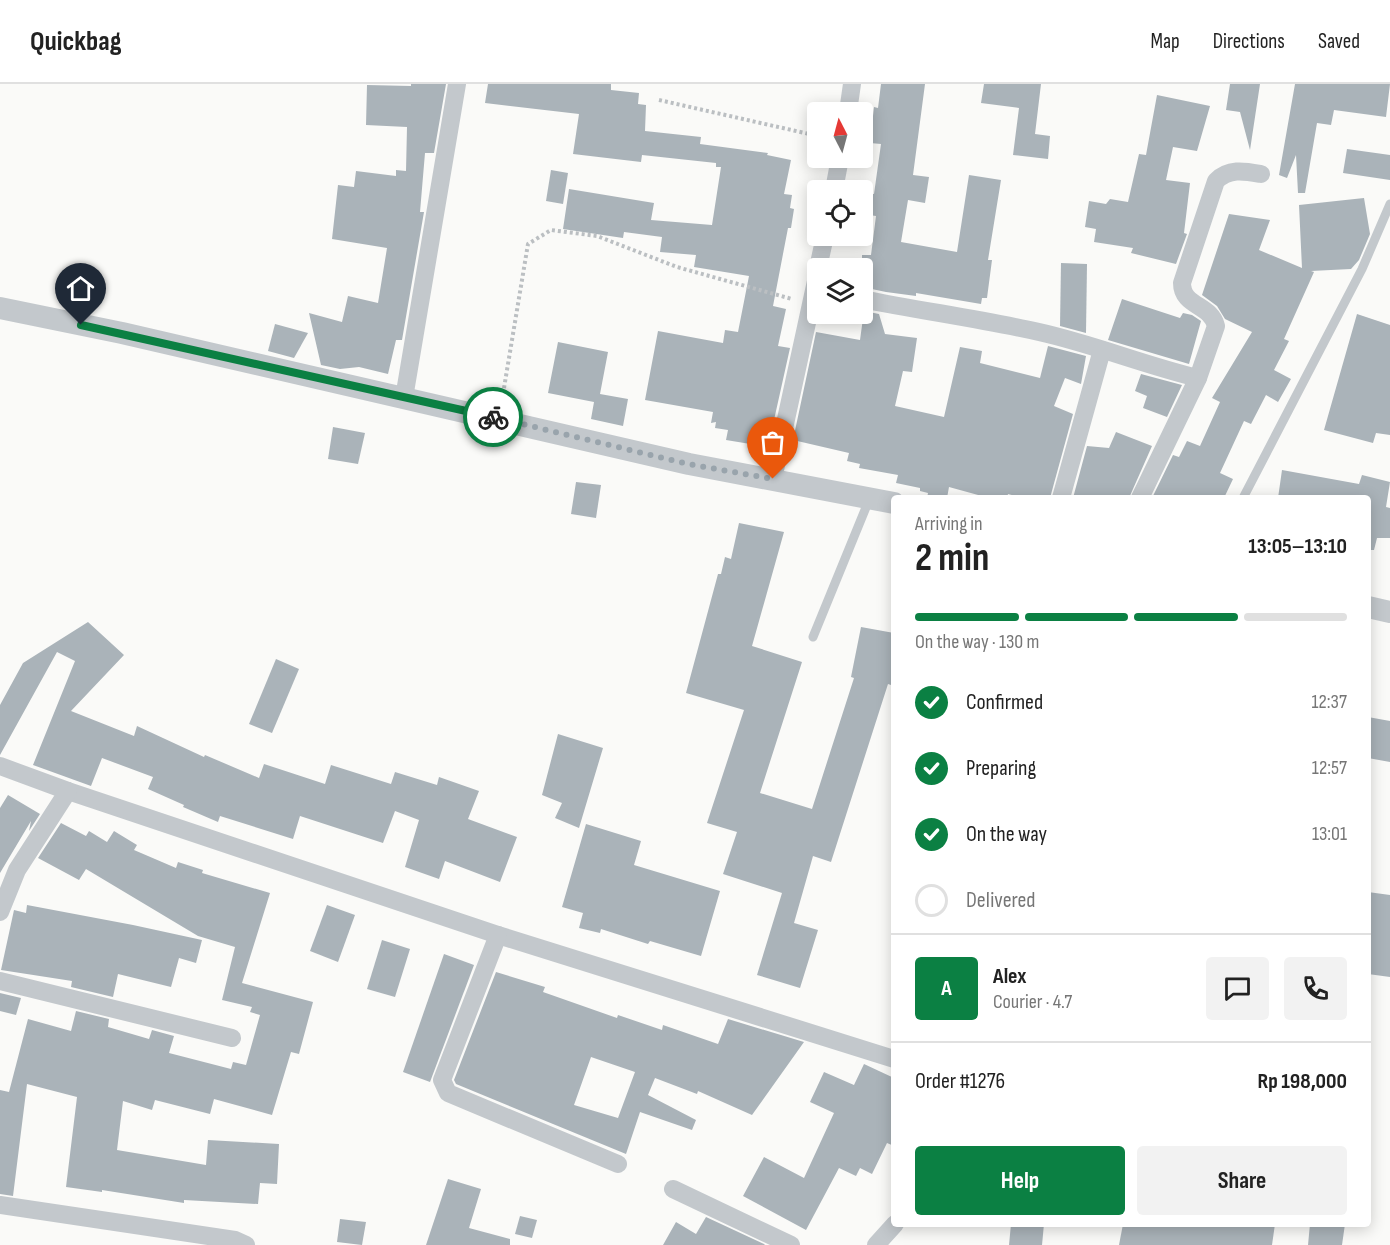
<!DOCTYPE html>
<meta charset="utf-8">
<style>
:root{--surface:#fff;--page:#f2f2f2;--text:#222;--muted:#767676;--line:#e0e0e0;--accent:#0b8043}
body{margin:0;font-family:"Sofia Sans Condensed",sans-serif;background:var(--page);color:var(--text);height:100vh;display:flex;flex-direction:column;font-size:22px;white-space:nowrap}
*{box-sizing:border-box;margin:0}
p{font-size:20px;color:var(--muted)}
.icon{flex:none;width:33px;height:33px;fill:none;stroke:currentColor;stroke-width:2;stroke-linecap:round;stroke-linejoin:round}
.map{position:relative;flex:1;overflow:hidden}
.side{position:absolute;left:891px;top:411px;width:480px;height:732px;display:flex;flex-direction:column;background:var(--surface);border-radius:6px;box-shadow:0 3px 15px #0003}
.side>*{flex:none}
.needle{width:39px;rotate:354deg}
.controls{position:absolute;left:807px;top:18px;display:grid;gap:12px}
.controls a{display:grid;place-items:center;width:66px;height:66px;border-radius:6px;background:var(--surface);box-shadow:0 3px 15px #0003;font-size:30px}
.pin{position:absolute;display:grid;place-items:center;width:51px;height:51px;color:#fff;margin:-62px -26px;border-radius:50% 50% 50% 0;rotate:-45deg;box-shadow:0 0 6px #0007}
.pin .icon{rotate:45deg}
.courier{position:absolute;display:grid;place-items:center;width:60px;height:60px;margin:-30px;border:4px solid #0b8043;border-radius:50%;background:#fff;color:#222;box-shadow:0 2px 8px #0007}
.summary em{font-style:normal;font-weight:700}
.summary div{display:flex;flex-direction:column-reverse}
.summary{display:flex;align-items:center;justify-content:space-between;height:102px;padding:0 24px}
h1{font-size:39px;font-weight:700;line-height:45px}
.bar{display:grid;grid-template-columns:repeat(4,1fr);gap:9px 6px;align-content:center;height:72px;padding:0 24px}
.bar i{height:8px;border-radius:4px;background:var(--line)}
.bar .on{background:var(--accent)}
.bar p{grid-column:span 4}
.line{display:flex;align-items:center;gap:15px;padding:0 24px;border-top:2px solid var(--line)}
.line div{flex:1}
.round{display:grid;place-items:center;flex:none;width:63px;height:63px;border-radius:6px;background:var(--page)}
ol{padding:0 24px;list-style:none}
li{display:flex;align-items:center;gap:18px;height:66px}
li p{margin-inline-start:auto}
li .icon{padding:6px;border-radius:50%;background:var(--accent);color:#fff;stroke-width:4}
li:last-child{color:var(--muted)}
li i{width:33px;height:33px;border:3px solid var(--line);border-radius:50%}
.button{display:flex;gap:12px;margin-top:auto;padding:12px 24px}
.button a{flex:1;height:69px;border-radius:6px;background:var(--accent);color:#fff;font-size:24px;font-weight:700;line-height:69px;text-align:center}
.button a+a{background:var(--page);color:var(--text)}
header{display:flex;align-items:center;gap:36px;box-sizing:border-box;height:84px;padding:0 30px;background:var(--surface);border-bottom:2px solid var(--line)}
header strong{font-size:28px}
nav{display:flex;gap:33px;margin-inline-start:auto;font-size:21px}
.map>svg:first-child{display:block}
.building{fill:#aab3b9;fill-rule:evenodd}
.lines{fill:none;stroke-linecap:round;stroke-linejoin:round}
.path{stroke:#bbbfc2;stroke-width:4;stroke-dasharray:3 3;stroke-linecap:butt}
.service{stroke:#c3c8cc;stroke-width:9}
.minor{stroke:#c3c8cc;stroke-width:18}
.tertiary{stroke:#c3c8cc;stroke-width:22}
.done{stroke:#99a4ac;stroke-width:6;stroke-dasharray:0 10.8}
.route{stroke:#0b8043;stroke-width:8}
</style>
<header>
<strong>Quickbag</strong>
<nav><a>Map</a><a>Directions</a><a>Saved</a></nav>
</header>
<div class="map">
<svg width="1390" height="1161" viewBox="0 0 1390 1161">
<rect width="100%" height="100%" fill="#fafaf8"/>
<g class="building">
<polygon points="411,0 446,0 434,69 425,69 420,128 424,128 402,256 396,256 388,290 359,283 340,285 321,281 309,229 342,238 348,212 378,219 387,164 332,155 338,101 354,103 356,87 396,92 396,86 406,87 407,43 366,41 367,1 411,2"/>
<polygon points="488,0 611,0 611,6 639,9 638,20 646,21 645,47 701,53 700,60 768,69 767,71 791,76 784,110 792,111 790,124 794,125 791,144 788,144 773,222 786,225 778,262 790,264 768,363 726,356 728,346 715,344 716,338 711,339 713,328 645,316 658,247 723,259 725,246 738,248 749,192 694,183 696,171 660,168 662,153 624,148 623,154 563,145 569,105 654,119 651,136 712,141 721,83 716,83 716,79 642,71 641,78 573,70 579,30 485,19"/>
<polygon points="881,0 925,0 913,91 929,93 925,119 908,116 901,158 957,168 969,91 1001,96 988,176 992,176 987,214 982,214 981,220 916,209 916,212 886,208 867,204 868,199 862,198 862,171 871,171 876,132 862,130 862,108 874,110 881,60 870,59 874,23 878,24"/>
<polygon points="984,0 1041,0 1035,50 1050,52 1048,75 1013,71 1019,24 981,19"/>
<polygon points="1230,0 1260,0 1250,66 1240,28 1226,26"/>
<polygon points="1295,0 1390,0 1386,33 1334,26 1331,41 1317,39 1305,109 1298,109 1296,71 1287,94 1279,91"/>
<polygon points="1157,11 1210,22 1197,67 1173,63 1166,96 1190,99 1184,149 1187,150 1176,180 1131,169 1133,164 1094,158 1096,145 1085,143 1089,117 1106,120 1110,115 1128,118 1139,70 1146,71"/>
<polygon points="1347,65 1390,71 1390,96 1343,89"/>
<polygon points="551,86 568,89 563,120 546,117"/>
<polygon points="1364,114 1370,150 1359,176 1351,185 1311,187 1314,188 1284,255 1289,257 1274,286 1291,295 1278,318 1266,311 1251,340 1244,337 1220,389 1233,395 1224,414 1152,414 1173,371 1179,373 1187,357 1200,362 1220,318 1212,314 1252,248 1225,235 1217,222 1202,211 1229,130 1270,136 1259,166 1302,184 1299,121"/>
<polygon points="1061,179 1087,180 1086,249 1060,242"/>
<polygon points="1122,215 1180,234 1183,229 1192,231 1201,237 1189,280 1108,256"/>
<polygon points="864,227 879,230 885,250 917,254 912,288 903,287 895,322 944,333 960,263 982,267 980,279 1040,294 1048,262 1086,272 1081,300 1065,294 1054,322 1073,330 1050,414 1023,414 1008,410 1007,414 989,414 949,403 947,414 927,414 928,409 920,407 920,404 896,399 898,391 859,384 860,380 847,377 849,369 793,356 816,248 860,256"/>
<polygon points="1357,230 1390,241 1390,351 1376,349 1373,359 1324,346"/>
<polygon points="275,240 308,249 294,274 268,267"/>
<polygon points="558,258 608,268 600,310 628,315 623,342 591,335 594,318 548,309"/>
<polygon points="1141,290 1182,301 1167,333 1143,324 1147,312 1135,307"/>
<polygon points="333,343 365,349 358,380 328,375"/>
<polygon points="1116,348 1152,362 1129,414 1073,414 1087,362 1109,364"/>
<polygon points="1282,386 1359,400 1362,391 1390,398 1386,423 1390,424 1390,454 1377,454 1374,466 1368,466 1368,414 1278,414"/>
<polygon points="576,398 601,401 596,434 571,430"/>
<polygon points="739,439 784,448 752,562 802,578 760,709 812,725 854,594 851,593 861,543 894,549 894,602 888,600 831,778 813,772 794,839 818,846 800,904 757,891 782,809 723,790 737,748 707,739 744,626 686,609 718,490 721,490 725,473 731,475"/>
<polygon points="88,538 124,571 71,627 134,652 137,642 204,673 205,671 259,694 264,680 325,700 331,681 391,700 395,688 437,701 439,693 479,707 468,735 517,753 500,798 445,777 439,795 405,783 419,736 395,727 383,759 300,732 293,755 220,732 218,738 183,723 184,721 148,705 153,693 102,674 91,702 33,681 75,577 57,568 0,671 0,621 23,579"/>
<polygon points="276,575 299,585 272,649 249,640"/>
<polygon points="1368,633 1390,637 1390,678 1368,674"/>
<polygon points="558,650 603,664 579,744 555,734 562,719 542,711"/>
<polygon points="8,711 40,730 29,747 31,737 0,789 0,724"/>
<polygon points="61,739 86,752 89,747 107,758 114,747 137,761 134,766 176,784 178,778 203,786 202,789 270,809 242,899 313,918 299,970 291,968 272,1031 214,1015 210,1030 155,1016 152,1026 123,1017 117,1066 206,1081 208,1056 279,1060 277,1100 260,1099 258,1120 184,1116 184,1119 102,1106 102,1108 66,1103 77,1013 27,1000 13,1112 0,1110 0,1006 9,1008 28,935 71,947 76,927 109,935 108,943 149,955 152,946 174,952 169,969 231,985 233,978 246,981 260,931 250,928 252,923 222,916 235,863 198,852 86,785 79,796 38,774"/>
<polygon points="586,740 641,757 634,781 720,807 701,872 650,857 648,860 601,845 600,849 579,844 583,829 562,823"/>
<polygon points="1368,808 1390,811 1390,893 1368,890"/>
<polygon points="27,821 133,841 202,856 196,879 179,874 171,903 118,890 113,913 71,903 72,897 1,886 14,826 26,829"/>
<polygon points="327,821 355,831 338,878 310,867"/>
<polygon points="382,856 410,865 395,913 367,905"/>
<polygon points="444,870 474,881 430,998 403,988"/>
<path d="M 496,888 L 545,903 L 543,908 L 617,934 L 618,931 L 662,946 L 663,941 L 718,960 L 728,935 L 804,958 L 752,1031 L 698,1007 L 697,1010 L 655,994 L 648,1011 L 696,1036 L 692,1046 L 640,1028 L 626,1070 L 456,1000 L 454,996 ZM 591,973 L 635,988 L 618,1034 L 574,1021 Z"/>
<polygon points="0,909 21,914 16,931 0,927"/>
<polygon points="864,980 894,994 894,1062 887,1059 872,1090 860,1084 856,1092 839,1084 806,1146 743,1112 764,1073 804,1094 834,1029 810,1018 824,988 854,1001"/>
<polygon points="448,1095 481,1105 469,1144 510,1155 510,1161 426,1161"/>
<polygon points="520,1132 537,1136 532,1154 515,1150"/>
<polygon points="706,1133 764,1160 765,1161 663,1161 676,1138 696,1150"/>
<polygon points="340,1135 366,1138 362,1161 337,1158"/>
<polygon points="1011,1140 1044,1140 1042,1161 1009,1161"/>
<polygon points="1123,1140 1275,1140 1272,1161 1119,1161"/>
<polygon points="1310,1140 1345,1140 1342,1161 1308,1161"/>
</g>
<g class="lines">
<g class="path">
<polyline points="659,16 818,52"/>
<polyline points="502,316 528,160 551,146 597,152 677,183 792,215"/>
</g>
<g class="service">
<polyline points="1243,414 1362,185 1390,120"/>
<polyline points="813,553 869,416"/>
</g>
<g class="minor">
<polyline points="848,28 852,0"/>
<polyline points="834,106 840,74"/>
<polyline points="818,184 825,152"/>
<path d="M 862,215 C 921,227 981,235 1039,248 C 1093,260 1144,281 1198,294"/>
<polyline points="404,314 457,0"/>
<polyline points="773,395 818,188"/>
<polyline points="1061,414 1102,266"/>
<path d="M 1140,414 L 1198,294 L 1216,242 C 1211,220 1182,223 1182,199 L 1216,97 C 1229,84 1244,87 1261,90"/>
<polyline points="0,682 68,707 498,851 894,975"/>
<polyline points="0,828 17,786 68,707"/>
<polyline points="498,851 442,996 448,1009 618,1080"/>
<polyline points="0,897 232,954"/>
<polyline points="673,1105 791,1161"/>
<polyline points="0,1121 235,1156 246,1161"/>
<polyline points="876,1161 895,1140"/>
</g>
<g class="tertiary">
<polyline points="0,224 122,249 689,380 894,419"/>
<polyline points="1368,523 1390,528"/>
</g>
</g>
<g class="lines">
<polyline class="done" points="493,333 688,380 773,395"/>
<polyline class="route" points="81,241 493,333"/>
</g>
</svg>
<div class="controls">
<a><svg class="needle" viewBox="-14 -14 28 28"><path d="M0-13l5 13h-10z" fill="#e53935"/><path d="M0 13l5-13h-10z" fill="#767676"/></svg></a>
<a><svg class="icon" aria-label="locate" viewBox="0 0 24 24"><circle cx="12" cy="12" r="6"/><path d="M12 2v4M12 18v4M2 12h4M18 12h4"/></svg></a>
<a><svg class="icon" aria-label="layers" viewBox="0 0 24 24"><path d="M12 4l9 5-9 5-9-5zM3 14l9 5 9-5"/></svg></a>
</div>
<div class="pin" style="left:773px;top:395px;background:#ea580c"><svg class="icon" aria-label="bag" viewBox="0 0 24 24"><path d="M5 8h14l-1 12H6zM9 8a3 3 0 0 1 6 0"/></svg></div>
<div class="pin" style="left:81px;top:241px;background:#1f2937"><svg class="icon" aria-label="home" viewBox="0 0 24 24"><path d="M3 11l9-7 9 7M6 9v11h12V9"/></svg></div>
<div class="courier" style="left:493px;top:333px"><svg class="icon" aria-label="bike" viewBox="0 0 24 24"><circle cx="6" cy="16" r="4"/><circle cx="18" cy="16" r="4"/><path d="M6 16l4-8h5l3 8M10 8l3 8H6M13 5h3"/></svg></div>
<section class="side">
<div class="summary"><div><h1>2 min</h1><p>Arriving in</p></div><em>13:05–13:10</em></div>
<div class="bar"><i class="on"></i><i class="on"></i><i class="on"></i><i></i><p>On the way · 130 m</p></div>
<ol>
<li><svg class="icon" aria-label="check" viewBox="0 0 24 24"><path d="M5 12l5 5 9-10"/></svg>Confirmed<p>12:37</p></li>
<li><svg class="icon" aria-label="check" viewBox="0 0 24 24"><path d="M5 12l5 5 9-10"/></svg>Preparing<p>12:57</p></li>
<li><svg class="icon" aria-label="check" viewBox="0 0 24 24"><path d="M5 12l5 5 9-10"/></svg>On the way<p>13:01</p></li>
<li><i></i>Delivered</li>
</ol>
<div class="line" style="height:108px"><b class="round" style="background:var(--accent);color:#fff">A</b><div><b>Alex</b><p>Courier · 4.7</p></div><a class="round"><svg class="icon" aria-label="chat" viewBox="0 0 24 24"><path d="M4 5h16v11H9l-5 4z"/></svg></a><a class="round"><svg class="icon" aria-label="phone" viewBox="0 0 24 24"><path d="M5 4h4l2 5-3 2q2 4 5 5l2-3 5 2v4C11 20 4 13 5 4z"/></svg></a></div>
<div class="line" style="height:78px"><div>Order #1276</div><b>Rp 198,000</b></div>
<div class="button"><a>Help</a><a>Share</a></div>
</section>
</div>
